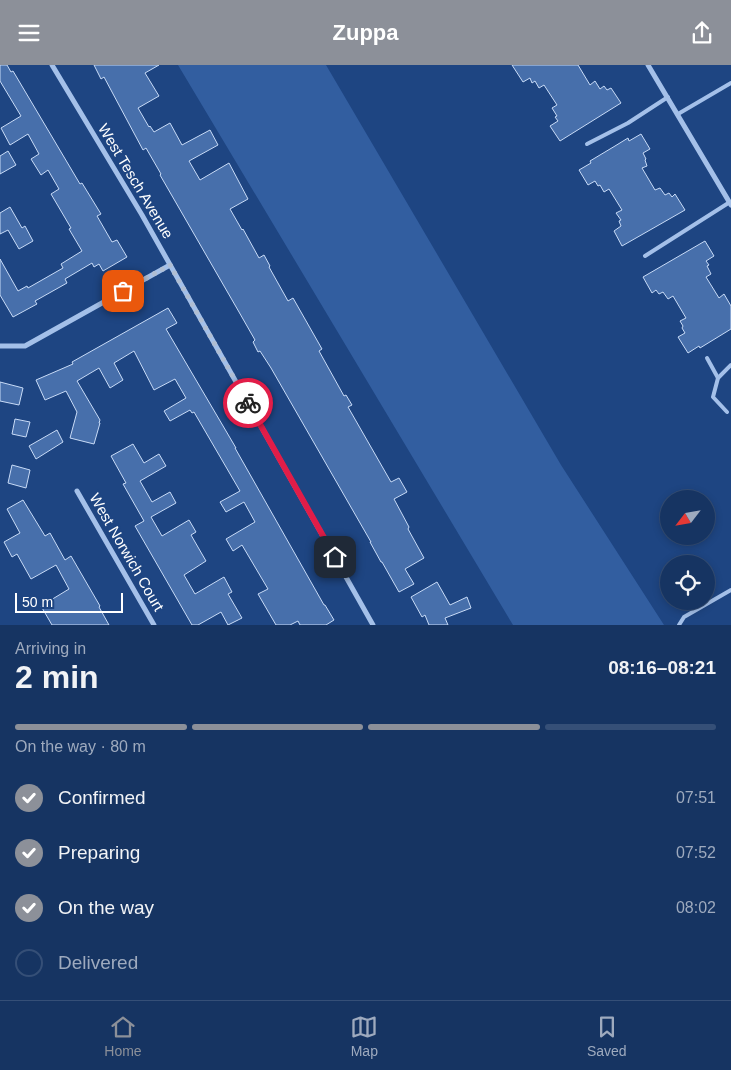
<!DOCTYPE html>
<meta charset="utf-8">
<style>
:root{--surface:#163462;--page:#233f6b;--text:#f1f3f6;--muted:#9eaabe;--line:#354f77;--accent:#8c9099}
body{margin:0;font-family:Helvetica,sans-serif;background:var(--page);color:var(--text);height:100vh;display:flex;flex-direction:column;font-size:19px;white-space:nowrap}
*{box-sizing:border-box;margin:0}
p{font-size:16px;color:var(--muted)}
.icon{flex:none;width:28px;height:28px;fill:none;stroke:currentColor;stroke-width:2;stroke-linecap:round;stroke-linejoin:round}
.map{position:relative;height:560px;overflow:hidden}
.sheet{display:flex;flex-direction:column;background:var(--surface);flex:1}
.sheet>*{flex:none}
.needle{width:32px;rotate:239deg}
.fabs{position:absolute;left:660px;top:425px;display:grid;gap:10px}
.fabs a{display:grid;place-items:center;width:55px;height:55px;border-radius:50%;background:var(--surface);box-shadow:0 2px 8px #0003,0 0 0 1px var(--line);font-size:25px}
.scale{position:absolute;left:15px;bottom:12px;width:108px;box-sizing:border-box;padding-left:5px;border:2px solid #fff;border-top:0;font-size:14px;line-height:18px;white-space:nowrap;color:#fff;-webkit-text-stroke:4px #1e4582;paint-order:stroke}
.pin{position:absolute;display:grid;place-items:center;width:42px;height:42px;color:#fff;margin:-21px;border-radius:10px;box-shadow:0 2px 8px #0006}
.courier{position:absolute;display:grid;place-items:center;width:50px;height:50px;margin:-25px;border:4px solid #e11d48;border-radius:50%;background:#fff;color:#222;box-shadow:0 1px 6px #0007}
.headline em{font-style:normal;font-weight:800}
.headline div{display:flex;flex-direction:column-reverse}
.headline{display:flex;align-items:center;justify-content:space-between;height:85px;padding:0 15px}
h1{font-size:32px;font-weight:800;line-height:38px}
.bar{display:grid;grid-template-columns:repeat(4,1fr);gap:8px 5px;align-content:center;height:60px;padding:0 15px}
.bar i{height:6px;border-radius:4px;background:var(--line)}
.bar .selected{background:var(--accent)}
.bar p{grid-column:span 4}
ol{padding:0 15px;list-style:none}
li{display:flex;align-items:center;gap:15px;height:55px}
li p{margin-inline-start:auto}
li .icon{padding:5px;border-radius:50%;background:var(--accent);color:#fff;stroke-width:4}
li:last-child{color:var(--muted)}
li i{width:28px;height:28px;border:2px solid var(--line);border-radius:50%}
header{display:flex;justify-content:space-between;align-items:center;height:65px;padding:0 15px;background:var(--accent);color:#fff;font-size:22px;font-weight:800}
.tabs{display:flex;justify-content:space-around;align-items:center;height:70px;border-top:1px solid var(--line);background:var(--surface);font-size:14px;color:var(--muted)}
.tabs a{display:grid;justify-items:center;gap:2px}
.tabs .selected{color:var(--accent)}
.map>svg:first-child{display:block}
.green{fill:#325ea0}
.building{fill:#476fab;stroke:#c8dbf7}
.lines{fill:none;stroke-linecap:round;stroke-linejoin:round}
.service{stroke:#a4c0e9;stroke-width:4}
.minor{stroke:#a4c0e9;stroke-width:5}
.done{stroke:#b0bed3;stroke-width:5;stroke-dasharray:0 9}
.route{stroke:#e11d48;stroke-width:6}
.labels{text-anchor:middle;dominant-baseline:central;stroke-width:4;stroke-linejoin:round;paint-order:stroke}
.street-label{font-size:15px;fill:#fff;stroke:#1e4582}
</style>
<header><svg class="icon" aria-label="menu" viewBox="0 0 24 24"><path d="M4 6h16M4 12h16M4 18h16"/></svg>Zuppa<svg class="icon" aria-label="share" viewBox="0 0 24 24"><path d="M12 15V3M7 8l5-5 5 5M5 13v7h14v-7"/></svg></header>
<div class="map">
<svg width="731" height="560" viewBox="0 0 731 560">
<rect width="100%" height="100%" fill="#1e4582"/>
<polygon class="green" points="178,0 326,0 561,400 664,560 513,560"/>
<g class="building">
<polygon points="0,0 7,0 11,7 13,6 80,119 82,118 101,149 97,151 112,177 117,175 127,192 103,206 99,199 94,202 92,198 65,214 67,218 35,236 37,239 13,252 0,230 0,194 18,226 27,221 28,223 63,203 61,199 82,186 69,164 71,163 51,129 59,124 48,105 41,110 31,94 39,89 28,69 10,80 1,63 21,51 0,16"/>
<polygon points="94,0 159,0 145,8 159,31 138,43 149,62 150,61 154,67 170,58 182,80 210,65 218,80 189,96 200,115 229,98 248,134 230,144 242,165 243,164 259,193 264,190 270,201 269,202 288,236 293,233 322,284 319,286 344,331 346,330 352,340 348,342 391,417 399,413 407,427 394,434 409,462 408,464 424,493 405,504 414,519 399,527 382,497 381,497 370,477 371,477 271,303 260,286 258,287 253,277 255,275 239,247 160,110 161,109 146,83 143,85 104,12 101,14"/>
<polygon points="512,0 578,0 590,20 595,16 600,24 604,21 607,25 611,23 621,38 560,76 550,61 558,56 555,52 557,51 552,43 557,40 544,20 539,23 535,16 532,18 530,13 523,17"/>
<polygon points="641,69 650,84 643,88 646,94 645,95 647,101 642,103 655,125 660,123 665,130 669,128 672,132 675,129 685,145 622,181 614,166 621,161 619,156 621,155 616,148 622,145 609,124 604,127 600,120 598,121 595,116 588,120 579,105 591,98 590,96 615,81 628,73 629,76"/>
<polygon points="8,86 16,100 0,109 0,91"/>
<polygon points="10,142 22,163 25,161 33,176 19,184 8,165 0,169 0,148"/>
<polygon points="705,176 714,191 706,196 709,200 707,201 711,209 706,212 719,233 724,229 731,241 731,264 700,283 699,281 688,288 678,272 685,268 682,263 683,261 680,256 686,253 673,231 668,234 663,227 659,229 656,225 652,228 643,212"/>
<polygon points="168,243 177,258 166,264 236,383 235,383 324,540 325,540 334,555 326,560 300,560 298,556 290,560 276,560 258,529 268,524 242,480 233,486 226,474 255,457 244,437 226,447 220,437 240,426 194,347 192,348 190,345 170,356 164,346 186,333 175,314 154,325 134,286 114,298 123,315 110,323 99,303 77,316 100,355 99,358 100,358 94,379 70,373 77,347 66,326 45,335 36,315 73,299 72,297"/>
<polygon points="0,317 23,323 19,340 0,336"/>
<polygon points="15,354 30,357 26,372 12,369"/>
<polygon points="57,365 63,377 36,394 29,381"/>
<polygon points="133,379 144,398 159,389 166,401 140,416 152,437 170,427 176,438 151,452 162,471 189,455 196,467 191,470 206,496 184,510 195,529 224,512 232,527 228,529 242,553 228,560 221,547 198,560 192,560 135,461 144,456 123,419 126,418 111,391"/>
<polygon points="12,400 30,405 26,423 8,418"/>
<polygon points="23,435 45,471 50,468 65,495 71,491 100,541 99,542 109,560 52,560 41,541 69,524 56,500 31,514 17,489 12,492 4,477 20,468 7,444"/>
<polygon points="437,517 450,540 467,532 471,543 445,553 448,560 429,560 425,550 422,552 411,532"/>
</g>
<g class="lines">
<g class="service">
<polyline points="678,49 731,18"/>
<polyline points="587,79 628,58 668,32"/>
<polyline points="645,191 730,137"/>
<polyline points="707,293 718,313"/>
<polyline points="727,347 713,332 718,313 731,300"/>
<polyline points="679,560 684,552 731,525"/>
</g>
<g class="minor">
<polyline points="52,0 142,150 373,560"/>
<polyline points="648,0 731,140"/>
<polyline points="0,281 25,281 170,200"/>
<polyline points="77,426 154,560"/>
</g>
</g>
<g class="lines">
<polyline class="done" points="123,226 170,200 248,338"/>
<polyline class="route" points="248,338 335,492"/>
</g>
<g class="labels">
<g class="street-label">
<text transform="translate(136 116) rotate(59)">West Tesch Avenue</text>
<text transform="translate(127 487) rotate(60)">West Norwich Court</text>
</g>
</g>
</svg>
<div class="fabs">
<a><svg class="needle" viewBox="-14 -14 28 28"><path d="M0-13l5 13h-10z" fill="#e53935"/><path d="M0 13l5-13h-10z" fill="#9eaabe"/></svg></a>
<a><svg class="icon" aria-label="locate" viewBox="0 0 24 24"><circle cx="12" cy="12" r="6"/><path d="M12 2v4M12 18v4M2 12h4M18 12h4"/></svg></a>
</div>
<div class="scale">50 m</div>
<div class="pin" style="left:123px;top:226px;background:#ea580c"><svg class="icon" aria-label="bag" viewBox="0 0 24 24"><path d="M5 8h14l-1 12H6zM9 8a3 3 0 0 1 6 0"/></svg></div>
<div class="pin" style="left:335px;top:492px;background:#1f2937"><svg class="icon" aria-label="home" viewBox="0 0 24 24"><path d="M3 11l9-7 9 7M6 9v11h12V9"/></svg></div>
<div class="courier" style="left:248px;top:338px"><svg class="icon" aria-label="bike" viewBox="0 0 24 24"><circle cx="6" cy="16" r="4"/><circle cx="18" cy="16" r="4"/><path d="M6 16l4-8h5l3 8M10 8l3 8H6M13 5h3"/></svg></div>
</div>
<section class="sheet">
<div class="headline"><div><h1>2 min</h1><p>Arriving in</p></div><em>08:16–08:21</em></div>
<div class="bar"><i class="selected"></i><i class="selected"></i><i class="selected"></i><i></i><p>On the way · 80 m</p></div>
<ol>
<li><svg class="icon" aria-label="check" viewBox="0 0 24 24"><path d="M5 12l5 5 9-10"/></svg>Confirmed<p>07:51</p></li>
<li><svg class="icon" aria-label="check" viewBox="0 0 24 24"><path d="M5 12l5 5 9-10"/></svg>Preparing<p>07:52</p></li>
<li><svg class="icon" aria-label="check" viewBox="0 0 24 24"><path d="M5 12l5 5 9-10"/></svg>On the way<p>08:02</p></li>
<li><i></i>Delivered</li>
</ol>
</section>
<nav class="tabs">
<a class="selected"><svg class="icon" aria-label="home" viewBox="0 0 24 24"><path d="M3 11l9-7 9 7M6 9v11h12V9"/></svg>Home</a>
<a><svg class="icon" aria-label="map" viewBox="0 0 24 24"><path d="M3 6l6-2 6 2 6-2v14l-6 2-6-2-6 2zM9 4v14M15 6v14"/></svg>Map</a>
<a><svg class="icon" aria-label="saved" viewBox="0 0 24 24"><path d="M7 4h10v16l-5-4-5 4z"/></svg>Saved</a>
</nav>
